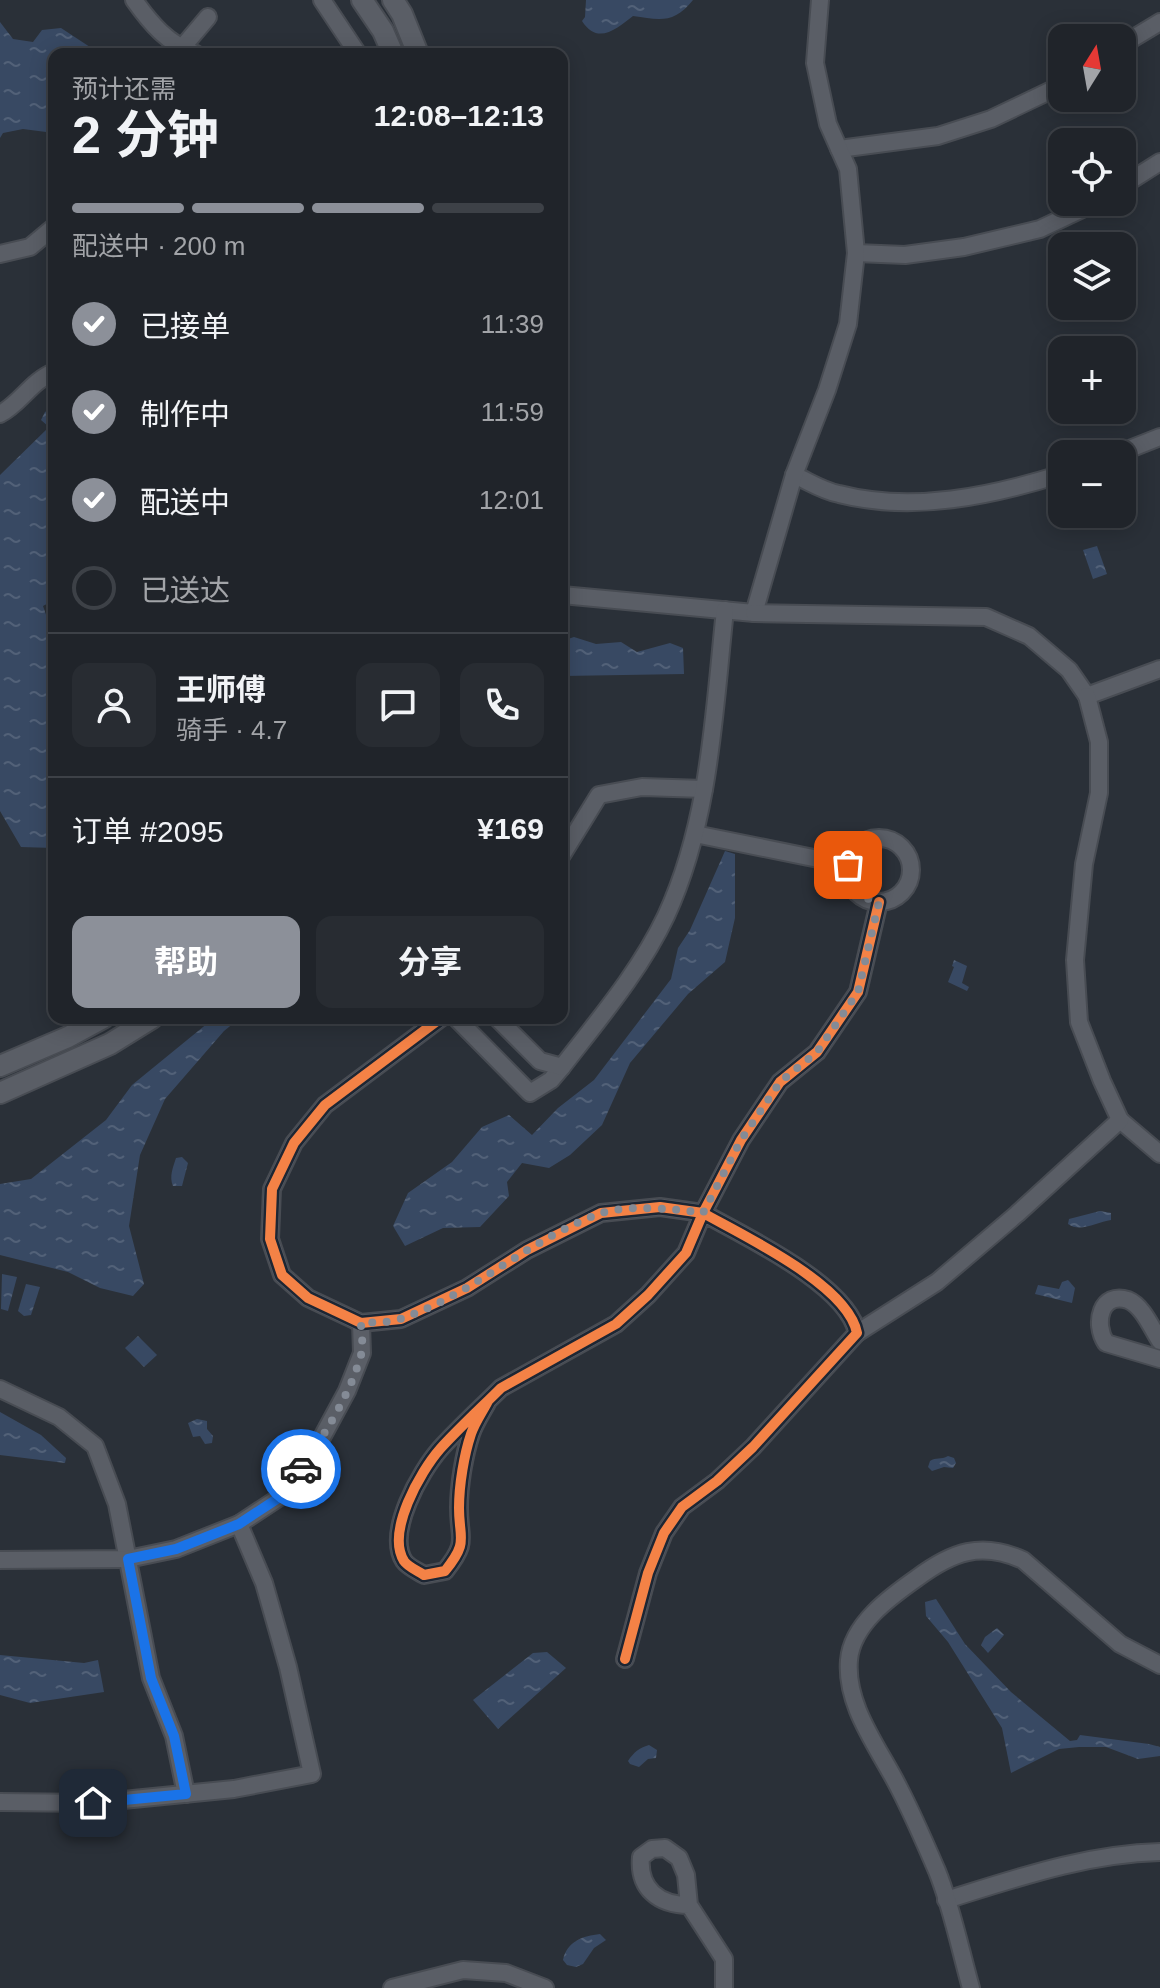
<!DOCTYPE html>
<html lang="zh">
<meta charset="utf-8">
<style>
:root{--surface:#20242a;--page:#282c32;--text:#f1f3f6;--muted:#a2a4a8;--line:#3d4147;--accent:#8c9099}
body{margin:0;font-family:Arial,"Noto Sans SC",sans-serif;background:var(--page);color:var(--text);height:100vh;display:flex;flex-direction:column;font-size:30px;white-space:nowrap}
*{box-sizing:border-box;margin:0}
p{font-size:26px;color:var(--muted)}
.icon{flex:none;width:44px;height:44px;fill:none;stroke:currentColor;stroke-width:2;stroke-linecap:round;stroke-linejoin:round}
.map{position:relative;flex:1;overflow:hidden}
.details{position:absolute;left:48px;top:48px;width:520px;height:976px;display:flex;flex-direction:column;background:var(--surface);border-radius:16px;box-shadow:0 4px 20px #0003,0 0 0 2px var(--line)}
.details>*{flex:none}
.needle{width:52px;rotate:11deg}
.controls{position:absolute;left:1048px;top:24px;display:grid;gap:16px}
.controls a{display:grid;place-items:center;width:88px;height:88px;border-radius:16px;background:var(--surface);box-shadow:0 4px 20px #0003,0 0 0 2px var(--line);font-size:40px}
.pin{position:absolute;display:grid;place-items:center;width:68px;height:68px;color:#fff;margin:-34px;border-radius:16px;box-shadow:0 4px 12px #0006}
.courier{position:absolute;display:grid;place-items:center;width:80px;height:80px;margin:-40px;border:6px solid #1a73e8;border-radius:50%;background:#fff;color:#222;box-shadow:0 2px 10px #0007}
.summary em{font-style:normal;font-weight:700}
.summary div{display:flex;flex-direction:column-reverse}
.summary{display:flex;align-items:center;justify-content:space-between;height:136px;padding:0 24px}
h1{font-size:52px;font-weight:700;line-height:60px}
.bar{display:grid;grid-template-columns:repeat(4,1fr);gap:12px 8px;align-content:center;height:96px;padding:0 24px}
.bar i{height:10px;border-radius:6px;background:var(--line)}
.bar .current{background:var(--accent)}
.bar p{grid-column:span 4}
.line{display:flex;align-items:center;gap:20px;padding:0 24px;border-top:2px solid var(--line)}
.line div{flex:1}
.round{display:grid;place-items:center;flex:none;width:84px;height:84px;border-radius:16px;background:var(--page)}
ol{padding:0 24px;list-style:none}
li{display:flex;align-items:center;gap:24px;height:88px}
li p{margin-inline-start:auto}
li .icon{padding:8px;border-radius:50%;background:var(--accent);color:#fff;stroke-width:4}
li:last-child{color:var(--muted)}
li i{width:44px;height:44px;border:4px solid var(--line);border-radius:50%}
.cta{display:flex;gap:16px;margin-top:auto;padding:16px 24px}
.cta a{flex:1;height:92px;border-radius:16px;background:var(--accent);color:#fff;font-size:32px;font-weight:700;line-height:92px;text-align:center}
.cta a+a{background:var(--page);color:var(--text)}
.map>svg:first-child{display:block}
.water{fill:url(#water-ripples)}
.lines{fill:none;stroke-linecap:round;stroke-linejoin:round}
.minor-casing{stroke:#484c53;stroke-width:20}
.tertiary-casing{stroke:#484c53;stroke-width:24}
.minor{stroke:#5a5e66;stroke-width:16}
.tertiary{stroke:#5a5e66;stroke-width:20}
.cycleway-casing{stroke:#1d2633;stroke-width:15}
.cycleway{stroke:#f48246;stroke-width:10}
.done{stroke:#848b96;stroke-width:8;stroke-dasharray:0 14.4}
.route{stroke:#1a73e8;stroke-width:10}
</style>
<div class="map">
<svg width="1160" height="1988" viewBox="0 0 1160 1988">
<defs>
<pattern id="water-ripples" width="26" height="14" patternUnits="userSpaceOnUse" patternTransform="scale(2)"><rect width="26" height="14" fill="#384963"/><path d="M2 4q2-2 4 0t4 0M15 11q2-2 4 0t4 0" fill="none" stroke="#526178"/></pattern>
</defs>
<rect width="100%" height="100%" fill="#2a3038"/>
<g class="water">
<path d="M 586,0 L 693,0 C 674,24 660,20 633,16 C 617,28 598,46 582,21 L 585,17 Z"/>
<polygon points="0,22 13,39 33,42 42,30 61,28 93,49 93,54 54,54 54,133 23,129 3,133 0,138"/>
<polygon points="54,406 54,600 43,606 54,638 54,848 21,847 0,811 0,475 49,427 41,420 45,412"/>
<polygon points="1097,546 1107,574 1093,579 1083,550"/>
<polygon points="574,637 596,644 621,642 637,652 670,643 683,648 684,674 562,676 562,641"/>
<polygon points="725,851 735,854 735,918 725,962 688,994 630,1063 602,1125 570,1155 549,1168 522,1163 507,1182 509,1196 480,1227 443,1228 405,1246 393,1226 408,1193 452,1162 482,1127 509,1115 532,1135 558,1108 594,1080 671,979 678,948 690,930"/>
<polygon points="954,960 967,966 962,983 969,987 967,991 948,982 954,967 952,966"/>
<polygon points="214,1018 240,1018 224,1031 165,1099 140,1155 129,1226 144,1284 133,1296 100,1288 68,1272 0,1255 0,1184 31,1179 106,1120 132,1085"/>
<path d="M 182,1157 L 188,1163 L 182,1186 L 173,1186 C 169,1177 173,1167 176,1158 Z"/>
<path d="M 1100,1211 L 1111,1213 L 1111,1220 C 1097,1222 1080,1233 1068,1224 L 1069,1219 Z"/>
<polygon points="2,1274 17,1277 8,1311 1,1309"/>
<polygon points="1068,1280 1075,1288 1072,1303 1035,1294 1038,1285 1059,1289 1062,1282"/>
<polygon points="26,1284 40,1287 31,1315 24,1316 18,1311"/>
<polygon points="138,1336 157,1355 144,1367 125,1348"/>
<polygon points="0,1412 41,1435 66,1458 65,1463 0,1455"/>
<polygon points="197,1419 207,1421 207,1429 213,1436 212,1443 205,1444 200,1436 193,1437 188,1423"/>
<path d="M 948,1456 L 954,1458 L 956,1463 L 953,1468 L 944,1467 L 932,1471 L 928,1467 L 930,1461 C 936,1457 941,1460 948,1456 Z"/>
<polygon points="936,1599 965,1644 1011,1692 1070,1741 1077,1740 1080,1735 1149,1744 1160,1747 1160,1756 1138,1759 1106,1747 1079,1747 1059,1749 1011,1773 1002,1728 948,1642 926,1616 925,1602"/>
<polygon points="997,1628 1004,1635 988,1653 981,1645 985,1637"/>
<polygon points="547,1652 566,1668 498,1729 473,1700 533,1653"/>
<polygon points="0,1655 84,1663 98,1660 104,1692 30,1703 0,1695"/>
<path d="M 649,1745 L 657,1750 L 656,1758 L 648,1759 L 639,1767 L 630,1764 L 628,1761 C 634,1752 639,1748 649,1745 Z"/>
<path d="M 600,1934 L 606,1940 L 594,1948 L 583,1964 L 576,1967 L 567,1965 L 563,1960 C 567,1941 583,1936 600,1934 Z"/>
</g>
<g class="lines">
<defs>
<g id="minor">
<path d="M 134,0 C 151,24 168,44 196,54"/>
<polyline points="322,0 358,54"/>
<polyline points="1122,45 1160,22"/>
<polyline points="181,49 208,17"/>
<polyline points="839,149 938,136 991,119 1062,85"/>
<polyline points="1122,186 1160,162"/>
<polyline points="856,253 905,255 964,247 1040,229 1097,202"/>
<polyline points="0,254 30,247 54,227"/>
<path d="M 0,414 C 21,403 31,381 54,372"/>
<polyline points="1117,454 1160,437"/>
<path d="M 794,475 C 808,481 823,491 839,494 C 913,513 991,496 1062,474"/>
<polyline points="562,595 754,613 794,475 827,390 848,324 856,253 848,169 828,124 815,63 820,0"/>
<polyline points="754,613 986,617 1029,636 1069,670 1087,696 1160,669"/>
<polyline points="695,834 848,865"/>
<circle cx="879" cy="870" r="32"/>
<polyline points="562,855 599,795 642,787 704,789"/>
<polyline points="441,1018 325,1105 294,1143 272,1189 270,1239 282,1275 308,1298 361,1323 401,1319 467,1288 527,1250 601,1213 660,1207 703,1213 741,1140 780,1082 817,1052 858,992 879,902"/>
<polyline points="456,1018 530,1093 551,1080 562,1067"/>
<path d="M 497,1018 L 540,1061 L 562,1067 C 599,1019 640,971 666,916 C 710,821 714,713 725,610"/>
<polyline points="1120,1120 1160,1154"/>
<polyline points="857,1333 937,1282 1017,1214 1120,1120 1102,1081 1079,1022 1075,960 1084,864 1099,793 1099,742 1087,696"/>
<path d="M 1160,1341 C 1152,1329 1143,1306 1128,1300 C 1101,1291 1093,1323 1106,1343 L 1160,1359"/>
<polyline points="0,1389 59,1417 95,1446 117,1504 151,1678 174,1736 186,1794"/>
<path d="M 488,1401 C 483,1411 475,1422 471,1434 C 464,1455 459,1485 459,1508 C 459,1540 469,1541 445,1571 L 424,1575 C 418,1571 408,1567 404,1561 C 386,1532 420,1472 440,1449 C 459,1428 481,1408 501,1388 L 616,1324 L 648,1295 L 686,1253 L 703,1213 C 744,1236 848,1285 857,1333 L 753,1447 L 717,1481 L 682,1507 L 664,1533 L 648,1573 L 625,1659"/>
<polyline points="0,1560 128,1559 176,1549 239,1524 283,1495 320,1441 347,1391 362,1353 361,1323"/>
<polyline points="0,1802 93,1803 234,1789 312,1774 288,1667 264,1583 239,1524"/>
<path d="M 946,1900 C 1017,1878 1085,1854 1160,1852"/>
<path d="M 689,1905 C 659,1905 638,1889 641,1857 L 652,1849 L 665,1848 L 679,1858 L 686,1875 L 689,1905 L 724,1959 L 724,1988"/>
<polyline points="392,1988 463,1970 506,1973 545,1988"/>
<path d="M 971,1988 C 960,1949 952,1908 937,1871 C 925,1843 913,1815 899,1788 C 879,1748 845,1706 849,1660 C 852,1624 890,1597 917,1578 C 952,1552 981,1541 1023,1560 L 1120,1644 L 1160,1665"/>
</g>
<g id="tertiary">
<polyline points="362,0 383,31 393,54"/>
<polyline points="393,0 402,14 418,54"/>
<polyline points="0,1066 68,1037 103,1018"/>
<polyline points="0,1093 110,1044 152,1018"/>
</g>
</defs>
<use href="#minor" class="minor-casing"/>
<use href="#tertiary" class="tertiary-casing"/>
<use href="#minor" class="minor"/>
<use href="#tertiary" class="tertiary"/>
<defs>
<g id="cycleway">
<polyline points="441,1018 325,1105 294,1143 272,1189 270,1239 282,1275 308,1298 361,1323 401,1319 467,1288 527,1250 601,1213 660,1207 703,1213 741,1140 780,1082 817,1052 858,992 879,902"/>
<path d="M 488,1401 C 483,1411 475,1422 471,1434 C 464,1455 459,1485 459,1508 C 459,1540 469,1541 445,1571 L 424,1575 C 418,1571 408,1567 404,1561 C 386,1532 420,1472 440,1449 C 459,1428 481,1408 501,1388 L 616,1324 L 648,1295 L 686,1253 L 703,1213 C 744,1236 848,1285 857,1333 L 753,1447 L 717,1481 L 682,1507 L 664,1533 L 648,1573 L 625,1659"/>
</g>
</defs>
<use href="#cycleway" class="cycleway-casing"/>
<use href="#cycleway" class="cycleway"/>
</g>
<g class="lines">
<path class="done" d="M 301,1469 C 324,1435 350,1395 361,1355 C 364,1346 361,1333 361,1323 C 374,1322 391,1323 403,1318 C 473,1294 530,1239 599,1214 C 626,1204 675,1209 703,1213 L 741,1140 L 780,1082 L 817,1052 L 858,992 L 879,902 C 858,898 848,886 848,865"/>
<polyline class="route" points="93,1803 186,1794 174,1736 151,1678 128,1559 176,1549 239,1524 283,1495 301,1469"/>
</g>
</svg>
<div class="controls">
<a><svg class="needle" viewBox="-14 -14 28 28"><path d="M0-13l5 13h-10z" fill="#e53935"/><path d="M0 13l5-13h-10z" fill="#a2a4a8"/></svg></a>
<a><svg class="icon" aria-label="locate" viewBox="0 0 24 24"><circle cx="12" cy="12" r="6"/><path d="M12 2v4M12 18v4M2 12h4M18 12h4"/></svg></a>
<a><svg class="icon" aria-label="layers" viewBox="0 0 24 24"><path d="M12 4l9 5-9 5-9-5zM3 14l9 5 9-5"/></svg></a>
<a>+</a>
<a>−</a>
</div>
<div class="pin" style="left:848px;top:865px;background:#ea580c"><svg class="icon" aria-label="bag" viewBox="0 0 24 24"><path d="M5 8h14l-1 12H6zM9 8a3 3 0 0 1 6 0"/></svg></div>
<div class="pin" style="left:93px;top:1803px;background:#1f2937"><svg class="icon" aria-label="home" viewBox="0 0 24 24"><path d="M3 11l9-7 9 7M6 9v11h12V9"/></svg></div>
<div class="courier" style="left:301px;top:1469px"><svg class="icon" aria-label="car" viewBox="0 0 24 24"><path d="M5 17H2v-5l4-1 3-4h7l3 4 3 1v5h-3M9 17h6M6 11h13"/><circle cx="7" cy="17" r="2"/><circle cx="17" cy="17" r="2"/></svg></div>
<section class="details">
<div class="summary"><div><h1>2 分钟</h1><p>预计还需</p></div><em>12:08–12:13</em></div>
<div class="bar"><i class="current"></i><i class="current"></i><i class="current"></i><i></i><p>配送中 · 200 m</p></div>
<ol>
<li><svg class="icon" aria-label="check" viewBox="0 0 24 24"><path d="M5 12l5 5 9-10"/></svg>已接单<p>11:39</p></li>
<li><svg class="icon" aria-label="check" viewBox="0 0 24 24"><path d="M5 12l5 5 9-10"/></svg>制作中<p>11:59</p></li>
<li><svg class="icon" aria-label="check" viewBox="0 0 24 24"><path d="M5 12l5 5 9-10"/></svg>配送中<p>12:01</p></li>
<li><i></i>已送达</li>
</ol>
<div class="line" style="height:144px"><a class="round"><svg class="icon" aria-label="person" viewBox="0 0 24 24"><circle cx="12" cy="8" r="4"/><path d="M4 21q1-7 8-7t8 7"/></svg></a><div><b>王师傅</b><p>骑手 · 4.7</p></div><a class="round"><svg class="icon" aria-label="chat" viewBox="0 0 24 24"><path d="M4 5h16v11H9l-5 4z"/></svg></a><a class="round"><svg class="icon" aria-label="phone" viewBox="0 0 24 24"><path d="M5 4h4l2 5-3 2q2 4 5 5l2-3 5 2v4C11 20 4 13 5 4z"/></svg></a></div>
<div class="line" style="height:104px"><div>订单 #2095</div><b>¥169</b></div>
<div class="cta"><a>帮助</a><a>分享</a></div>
</section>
</div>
